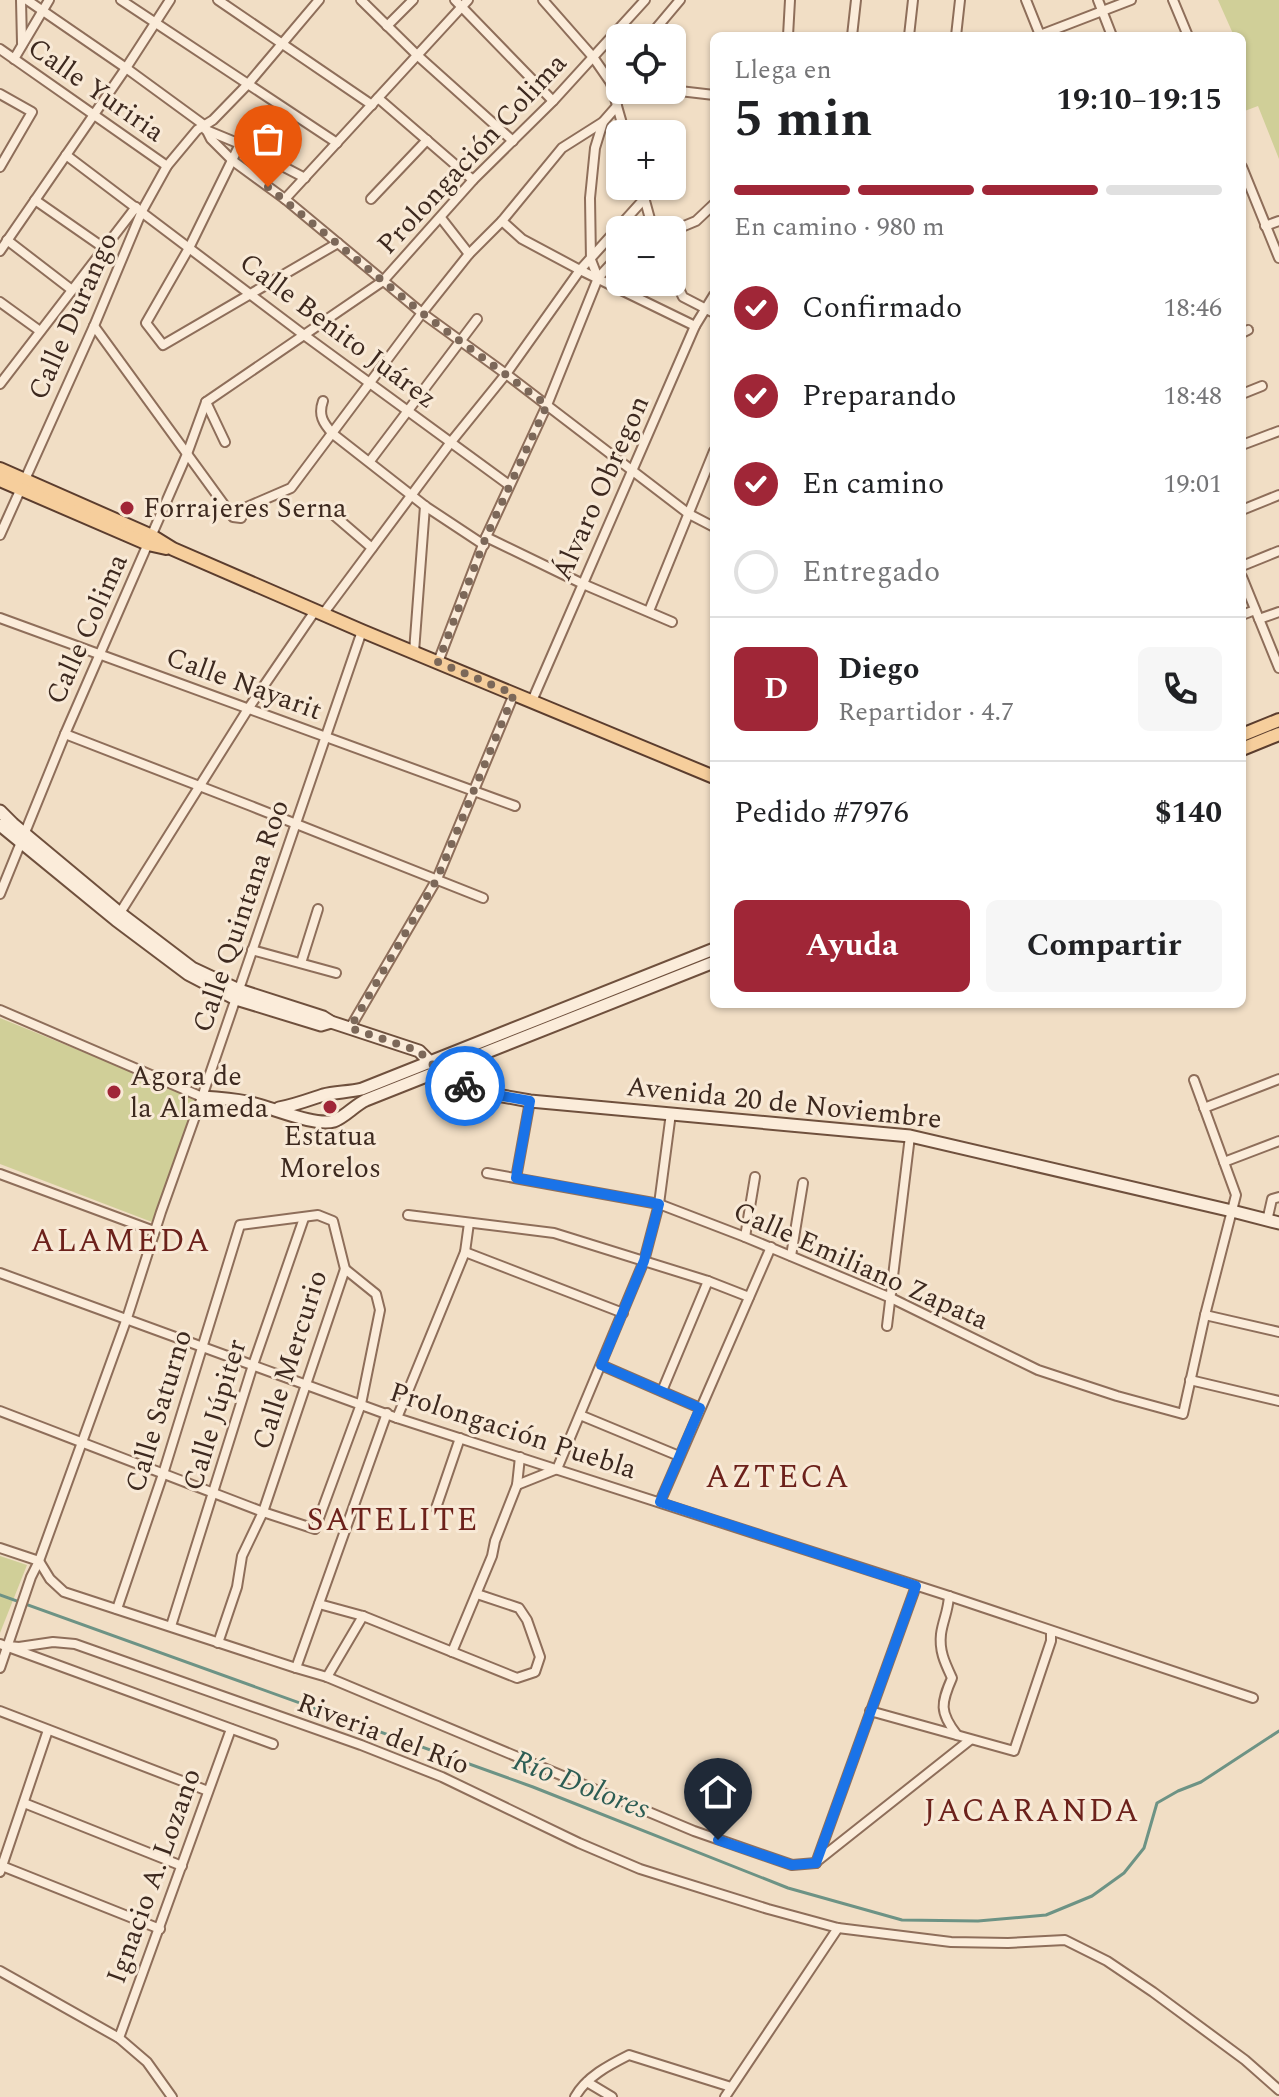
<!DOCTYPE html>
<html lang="es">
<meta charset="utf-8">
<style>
:root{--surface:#fff;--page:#f6f6f6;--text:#202124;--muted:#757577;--line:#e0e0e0;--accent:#a02637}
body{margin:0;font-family:Spectral,serif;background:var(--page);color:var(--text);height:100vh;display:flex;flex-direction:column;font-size:30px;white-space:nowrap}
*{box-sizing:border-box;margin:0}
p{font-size:26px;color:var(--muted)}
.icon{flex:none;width:44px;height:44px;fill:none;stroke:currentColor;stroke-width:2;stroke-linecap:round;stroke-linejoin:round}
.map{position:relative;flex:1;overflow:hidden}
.drawer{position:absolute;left:710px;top:32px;width:536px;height:976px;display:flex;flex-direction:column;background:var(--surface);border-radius:12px;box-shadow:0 2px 6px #0004}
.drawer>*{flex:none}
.controls{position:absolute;left:606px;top:24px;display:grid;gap:16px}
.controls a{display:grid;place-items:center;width:80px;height:80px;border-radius:12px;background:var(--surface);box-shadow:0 2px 6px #0004;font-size:40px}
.pin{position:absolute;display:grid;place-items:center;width:68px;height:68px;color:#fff;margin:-82px -34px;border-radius:50% 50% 50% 0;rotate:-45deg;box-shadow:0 0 8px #0007}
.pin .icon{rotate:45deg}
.courier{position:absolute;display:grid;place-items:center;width:80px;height:80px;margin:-40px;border:6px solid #1a73e8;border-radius:50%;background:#fff;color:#222;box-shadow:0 2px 10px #0007}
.head em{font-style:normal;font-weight:700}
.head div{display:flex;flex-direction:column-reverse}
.head{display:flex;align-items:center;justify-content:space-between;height:136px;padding:0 24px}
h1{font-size:52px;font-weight:700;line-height:60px}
.bar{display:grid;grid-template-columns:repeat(4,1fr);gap:12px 8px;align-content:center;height:96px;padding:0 24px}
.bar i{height:10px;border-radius:6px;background:var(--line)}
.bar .on{background:var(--accent)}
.bar p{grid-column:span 4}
.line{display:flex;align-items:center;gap:20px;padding:0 24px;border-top:2px solid var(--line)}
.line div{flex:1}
.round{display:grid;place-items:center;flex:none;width:84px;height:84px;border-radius:12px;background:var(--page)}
ol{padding:0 24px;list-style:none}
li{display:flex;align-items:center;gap:24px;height:88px}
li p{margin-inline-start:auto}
li .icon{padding:8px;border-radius:50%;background:var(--accent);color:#fff;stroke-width:4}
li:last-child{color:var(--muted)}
li i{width:44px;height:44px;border:4px solid var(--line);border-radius:50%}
.action{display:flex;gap:16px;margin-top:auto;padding:16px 24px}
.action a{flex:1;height:92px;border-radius:12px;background:var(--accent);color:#fff;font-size:32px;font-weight:700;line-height:92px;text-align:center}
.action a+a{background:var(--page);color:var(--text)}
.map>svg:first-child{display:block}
.green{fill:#d0cf98}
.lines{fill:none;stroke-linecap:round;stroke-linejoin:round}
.stream{stroke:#6d9385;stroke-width:3}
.street-casing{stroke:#8e6e5a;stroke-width:12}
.secondary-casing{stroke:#6f503d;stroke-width:15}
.primary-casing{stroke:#5b3d2e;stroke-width:16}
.street{stroke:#fbecda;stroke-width:8}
.secondary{stroke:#fbecda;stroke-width:11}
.primary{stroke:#f6ce9c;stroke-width:12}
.done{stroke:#7c6859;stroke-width:8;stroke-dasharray:0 14.4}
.route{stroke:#1a73e8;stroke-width:10}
.poi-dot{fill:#a02637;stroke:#f8e9d6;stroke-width:3}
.labels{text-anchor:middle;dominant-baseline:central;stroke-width:6;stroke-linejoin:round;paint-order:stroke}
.street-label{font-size:28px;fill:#3d291f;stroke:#f8e9d6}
.poi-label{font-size:28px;fill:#3d291f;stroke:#f8e9d6;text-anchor:start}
.water-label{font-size:30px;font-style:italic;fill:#2d5d54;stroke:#f8e9d6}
.quarter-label{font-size:32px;letter-spacing:2px;fill:#6c211b;stroke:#f8e9d6}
</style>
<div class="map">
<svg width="1279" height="2097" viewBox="0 0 1279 2097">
<rect width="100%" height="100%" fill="#f1dec5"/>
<g class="green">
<polygon points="1218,0 1279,0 1279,159 1258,106 1242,112 1242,36 1234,36"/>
<polygon points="0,1018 196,1098 152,1222 0,1164"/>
<polygon points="0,1556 27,1565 0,1633"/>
</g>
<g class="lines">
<polyline class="stream" points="0,1595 533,1787 788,1888 902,1920 978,1921 1046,1915 1092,1896 1124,1873 1144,1848 1157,1803 1178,1791 1201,1782 1279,1731"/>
<defs>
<g id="street">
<polyline points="21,0 22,43"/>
<polyline points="27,0 126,68 204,125 211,139 233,161 285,199 422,313 506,374 689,514 714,527"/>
<polyline points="121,0 337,143"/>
<polyline points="218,0 372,105"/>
<polyline points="361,0 417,55 513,141"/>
<polyline points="455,0 553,101"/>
<polyline points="1026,0 1040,35 1131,0"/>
<polyline points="1098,0 1112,36"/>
<polyline points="1173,0 1188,36"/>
<polyline points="387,26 413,0"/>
<polyline points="788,36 790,0"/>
<polyline points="852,36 856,0"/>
<polyline points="909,36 913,0"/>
<polyline points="956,36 960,0"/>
<polyline points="648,38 680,0"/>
<polyline points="0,49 167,166"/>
<polyline points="14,59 49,0"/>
<polyline points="611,83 620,73"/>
<polyline points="671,90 714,95"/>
<polyline points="0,94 32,112 0,167"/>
<polyline points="378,98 473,180"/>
<polyline points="617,106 625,134"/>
<polyline points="206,130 240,144 305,178"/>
<polyline points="240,144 189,248 146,323 163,345 338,243"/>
<polyline points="66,155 304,335 509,485"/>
<polyline points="1242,167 1279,258"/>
<polyline points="641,186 653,230"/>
<polyline points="285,199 468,0"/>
<polyline points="371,199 427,140"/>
<polyline points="35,200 104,248"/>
<polyline points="441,218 469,254"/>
<polyline points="502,221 522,239 580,270 695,326"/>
<polyline points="1265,226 1279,221"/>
<polyline points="672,231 696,221 714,204"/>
<polyline points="7,240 72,290"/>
<polyline points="0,251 126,68 170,0"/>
<polyline points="672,274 683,297 714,313"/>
<polyline points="598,278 591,260 590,198 595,148 603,122"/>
<polyline points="0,302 40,331"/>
<polyline points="94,326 233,517 241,518 247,507 291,488 422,313 469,254 502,221 562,148 603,122 617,106 611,83 593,57 543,0"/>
<polyline points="1242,333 1248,330"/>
<polyline points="0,384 136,207"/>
<polyline points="1242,394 1262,386"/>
<path d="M 323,401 C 318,415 323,423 333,434 L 425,506 L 484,545"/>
<polyline points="206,402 225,442"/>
<polyline points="1242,445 1279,431"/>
<polyline points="370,461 477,319"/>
<polyline points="1242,510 1279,495"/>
<polyline points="329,511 372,548"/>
<polyline points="0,535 94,326 142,211 167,166 197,130 213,120 248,84 319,0"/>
<polyline points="486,537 583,584 672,622"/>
<polyline points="1242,566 1279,551"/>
<polyline points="1242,577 1279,668"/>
<polyline points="649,611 714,451"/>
<polyline points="323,614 451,442 506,374 580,270 645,198"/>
<polyline points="1242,615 1255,610"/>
<polyline points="0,618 515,806"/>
<polyline points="1259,619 1279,612"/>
<polyline points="414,652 425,506"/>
<polyline points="438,662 486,537 547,405 598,278 620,254"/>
<polyline points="532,701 695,326 714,295"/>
<polyline points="65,734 251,806 483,898"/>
<polyline points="0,894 65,734 187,454 206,402 383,281 473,180 553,101 645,0"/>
<polyline points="118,916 248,709 315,611"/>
<polyline points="252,950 336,973"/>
<polyline points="301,963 318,909"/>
<polyline points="0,1010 202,1097"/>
<polyline points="350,1028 437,879 514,694"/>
<polyline points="1204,1108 1279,1079"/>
<polyline points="1224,1162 1279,1141"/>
<polyline points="487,1173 659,1204 745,1237 891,1298 1038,1370 1117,1396 1183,1414 1205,1315 1236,1195 1194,1080"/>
<polyline points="0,1174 154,1231"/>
<polyline points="516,1178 530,1101"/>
<polyline points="408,1215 554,1233 708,1281 749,1297"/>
<polyline points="1267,1221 1272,1199 1279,1197"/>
<polyline points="745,1237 755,1177"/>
<polyline points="465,1252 623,1313"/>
<polyline points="791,1256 803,1183"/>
<polyline points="0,1273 397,1418 949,1596 1253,1698"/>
<polyline points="1205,1315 1279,1332"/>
<polyline points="887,1326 910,1136"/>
<polyline points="601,1365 700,1408"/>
<polyline points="1190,1380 1279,1401"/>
<polyline points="662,1391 708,1281"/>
<polyline points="0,1411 263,1512 315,1529 361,1404 380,1310 376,1294 345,1269"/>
<polyline points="580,1415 679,1456"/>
<polyline points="397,1418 465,1252 469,1223"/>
<polyline points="517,1485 557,1469 644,1261 659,1204 671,1113"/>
<polyline points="660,1502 771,1247"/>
<polyline points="436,1508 460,1438"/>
<polyline points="0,1548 39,1561 50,1579 64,1592 296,1668 327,1677 694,1831 792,1865 816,1863"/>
<path d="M 949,1596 C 948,1612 943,1620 941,1634 C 939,1651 945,1663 952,1678 C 941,1703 939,1712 957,1735"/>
<polyline points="319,1604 363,1616 517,1678 535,1672 540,1657 527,1620 519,1608 477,1594"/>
<polyline points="117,1609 163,1474 240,1225 318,1215 333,1221 345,1269 263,1512 242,1556 237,1587 218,1643"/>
<polyline points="171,1626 253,1365 304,1218"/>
<polyline points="0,1644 273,1744"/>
<polyline points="8,1646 19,1647 53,1642 75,1644 361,1745 442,1777 579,1843 640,1869 768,1909 838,1928 951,1942 1008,1943 1065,1940 1107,1961 1153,1992 1245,2060 1279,2090"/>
<polyline points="452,1652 492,1556 495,1541 517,1485 520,1457"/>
<polyline points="0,1668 31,1577 39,1561 127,1318 161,1212 202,1097 362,631"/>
<polyline points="296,1668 387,1413"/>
<polyline points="327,1677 363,1616"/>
<polyline points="0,1711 208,1791"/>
<polyline points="870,1711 1014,1751 1051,1641 1051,1632"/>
<polyline points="24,1803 182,1866"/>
<polyline points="816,1862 970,1740"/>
<polyline points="816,1863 916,1586"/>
<polyline points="2,1866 160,1929"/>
<polyline points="0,1872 48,1730"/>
<polyline points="0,1971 119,2038 147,2062 172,2097"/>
<polyline points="119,2038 231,1729"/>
<polyline points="587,2082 612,2097"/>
<path d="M 575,2097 C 586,2077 609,2065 629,2055 L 731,2087"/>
<polyline points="725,2097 838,1928"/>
</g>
<g id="secondary">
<polyline points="0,811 13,824 121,914 192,968 239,990 323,1017 331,1022 419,1051 438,1070 452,1080 469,1088 486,1093 530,1101 910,1136 1232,1211 1279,1223"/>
<polyline points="0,825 116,920 188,974 236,999 321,1025 331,1022"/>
<path d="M 202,1097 C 217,1098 232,1099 247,1102 C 269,1106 314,1127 334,1121 C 345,1117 355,1105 366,1100 L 714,962"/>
<path d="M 279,1108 C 295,1105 308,1100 323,1095 C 335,1092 349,1092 362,1089 L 714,949"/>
</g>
<g id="primary">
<polyline points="0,469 152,536 173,549 362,631 714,777"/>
<polyline points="0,480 148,544 166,548"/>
<polyline points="1242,735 1279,720"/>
<polyline points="1242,749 1279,734"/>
</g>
</defs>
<use href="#street" class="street-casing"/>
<use href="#secondary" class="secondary-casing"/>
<use href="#primary" class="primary-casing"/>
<use href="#street" class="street"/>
<use href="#secondary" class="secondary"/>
<use href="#primary" class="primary"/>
</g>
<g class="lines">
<polyline class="done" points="268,187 422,313 547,405 486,537 438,662 514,694 437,879 350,1028 419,1051 438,1070 465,1086"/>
<polyline class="route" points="465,1086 486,1093 530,1101 516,1178 659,1204 644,1261 601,1365 700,1408 660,1502 916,1586 816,1863 792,1865 718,1840"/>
</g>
<g class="poi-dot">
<circle cx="127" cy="508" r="8"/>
<circle cx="114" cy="1092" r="8"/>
<circle cx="330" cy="1107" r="8"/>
</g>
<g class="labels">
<g class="street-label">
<text transform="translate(96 90) rotate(35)">Calle Yuriria</text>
<text transform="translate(472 154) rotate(-47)">Prolongación Colima</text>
<text transform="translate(73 316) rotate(-66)">Calle Durango</text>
<text transform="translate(338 331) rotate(37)">Calle Benito Juárez</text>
<text transform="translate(601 488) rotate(-66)">Álvaro Obregon</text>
<text transform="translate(87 629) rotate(-66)">Calle Colima</text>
<text transform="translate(244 684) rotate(20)">Calle Nayarit</text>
<text transform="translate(241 916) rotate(-71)">Calle Quintana Roo</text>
<text transform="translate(784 1103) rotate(6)">Avenida 20 de Noviembre</text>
<text transform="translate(861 1266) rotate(24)">Calle Emiliano Zapata</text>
<text transform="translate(290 1360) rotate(-72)">Calle Mercurio</text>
<text transform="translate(159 1411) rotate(-73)">Calle Saturno</text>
<text transform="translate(215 1415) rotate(-73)">Calle Júpiter</text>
<text transform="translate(513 1431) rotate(18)">Prolongación Puebla</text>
<text transform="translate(383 1734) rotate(21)">Riveria del Río</text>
<text transform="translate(154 1876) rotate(-70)">Ignacio A. Lozano</text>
</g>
<g class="poi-label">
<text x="143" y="508">Forrajeres Serna</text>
<text x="130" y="1076">Agora de<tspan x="130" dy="32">la Alameda</tspan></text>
<text x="330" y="1136" text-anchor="middle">Estatua<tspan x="330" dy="32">Morelos</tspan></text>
</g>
<g class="water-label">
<text transform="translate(581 1785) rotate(21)">Río Dolores</text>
</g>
<g class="quarter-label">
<text x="121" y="1241">ALAMEDA</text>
<text x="778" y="1477">AZTECA</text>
<text x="393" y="1520">SATELITE</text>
<text x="1032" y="1811">JACARANDA</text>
</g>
</g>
</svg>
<div class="controls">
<a><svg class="icon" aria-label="locate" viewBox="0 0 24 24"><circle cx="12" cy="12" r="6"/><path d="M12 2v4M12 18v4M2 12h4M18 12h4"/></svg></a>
<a>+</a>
<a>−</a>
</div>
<div class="pin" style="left:268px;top:187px;background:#ea580c"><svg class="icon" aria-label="bag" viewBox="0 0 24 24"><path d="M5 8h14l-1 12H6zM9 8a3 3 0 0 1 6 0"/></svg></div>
<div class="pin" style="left:718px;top:1840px;background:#1f2937"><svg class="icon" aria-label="home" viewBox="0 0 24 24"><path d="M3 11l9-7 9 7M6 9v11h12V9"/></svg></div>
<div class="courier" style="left:465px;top:1086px"><svg class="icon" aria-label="bike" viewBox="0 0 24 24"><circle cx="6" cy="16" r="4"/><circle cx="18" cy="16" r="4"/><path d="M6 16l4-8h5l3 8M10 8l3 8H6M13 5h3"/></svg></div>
<section class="drawer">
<div class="head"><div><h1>5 min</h1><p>Llega en</p></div><em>19:10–19:15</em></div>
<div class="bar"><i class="on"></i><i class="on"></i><i class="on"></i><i></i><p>En camino · 980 m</p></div>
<ol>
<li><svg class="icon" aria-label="check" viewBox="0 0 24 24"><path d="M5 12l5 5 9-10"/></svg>Confirmado<p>18:46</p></li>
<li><svg class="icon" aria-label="check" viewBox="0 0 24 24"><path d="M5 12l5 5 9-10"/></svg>Preparando<p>18:48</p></li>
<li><svg class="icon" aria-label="check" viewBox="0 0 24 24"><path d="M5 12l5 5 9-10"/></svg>En camino<p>19:01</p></li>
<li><i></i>Entregado</li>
</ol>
<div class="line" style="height:144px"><b class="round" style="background:var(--accent);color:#fff">D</b><div><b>Diego</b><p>Repartidor · 4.7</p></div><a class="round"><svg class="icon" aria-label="phone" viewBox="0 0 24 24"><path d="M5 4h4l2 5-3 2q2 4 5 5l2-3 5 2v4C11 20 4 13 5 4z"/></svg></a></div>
<div class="line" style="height:104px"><div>Pedido #7976</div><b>$140</b></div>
<div class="action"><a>Ayuda</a><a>Compartir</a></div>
</section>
</div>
